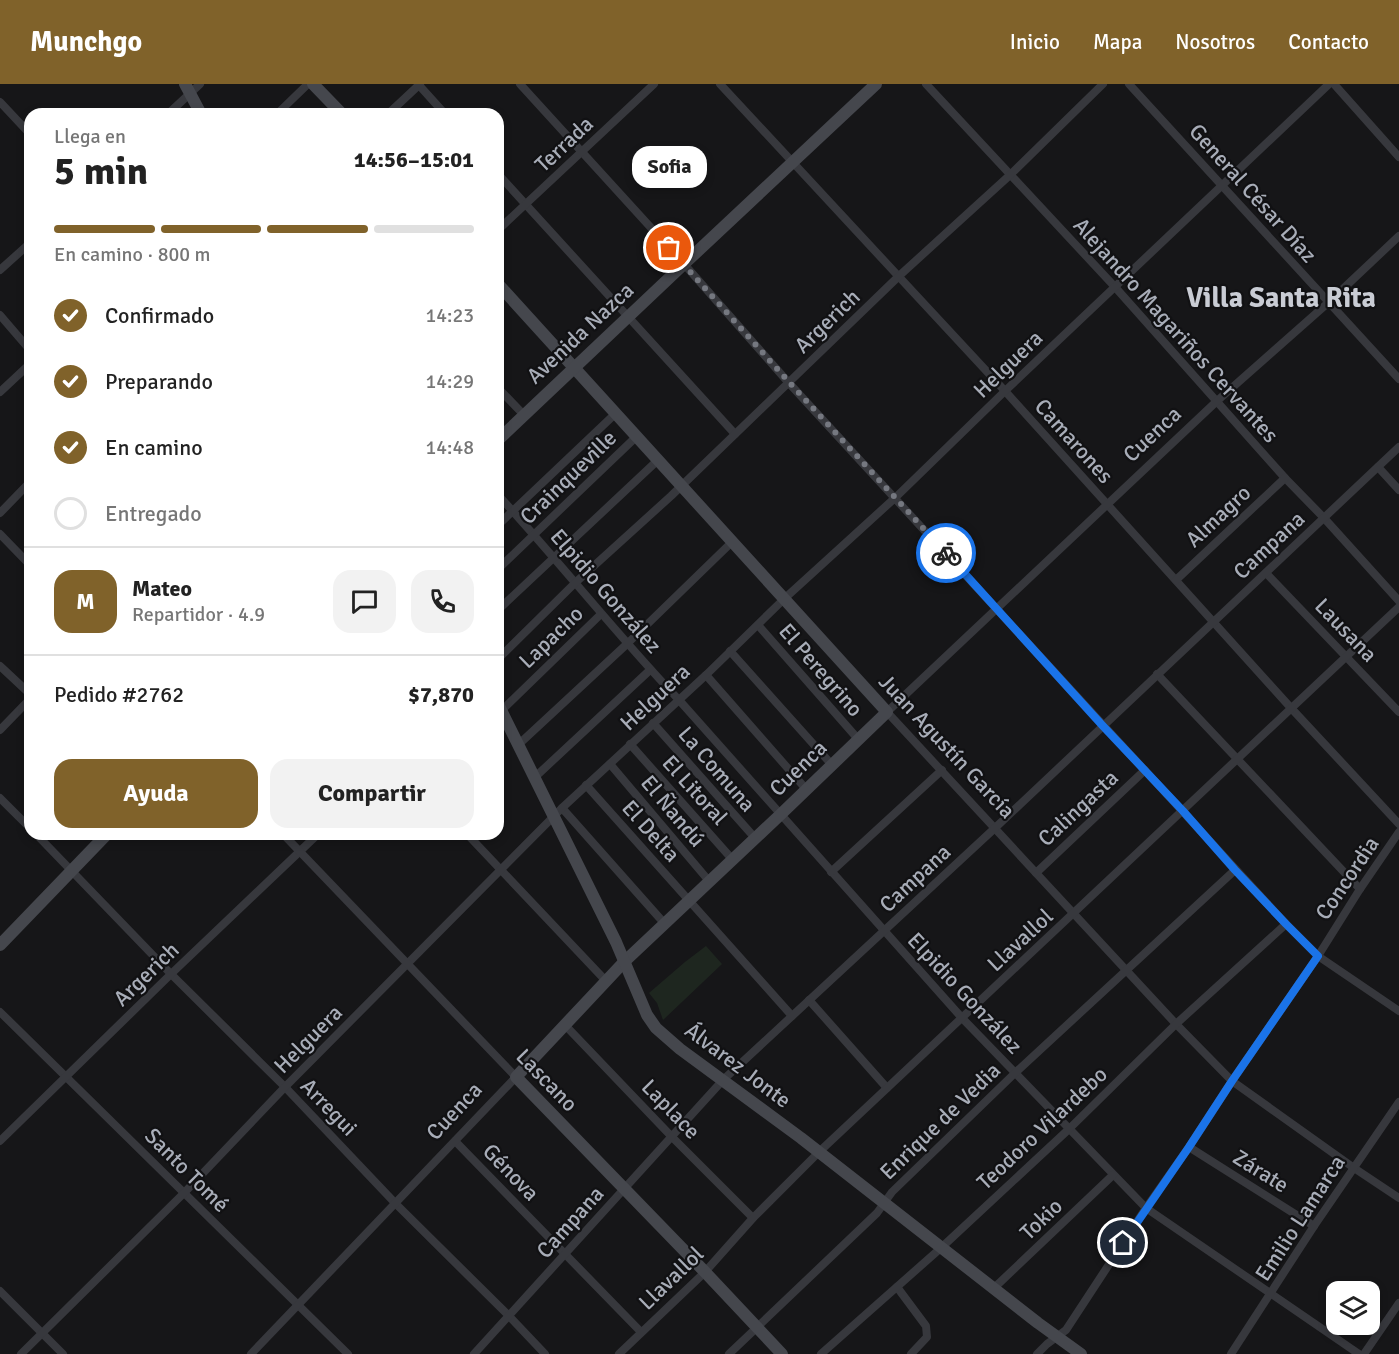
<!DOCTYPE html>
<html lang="es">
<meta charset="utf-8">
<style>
:root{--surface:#fff;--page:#f2f2f2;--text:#222;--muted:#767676;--line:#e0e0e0;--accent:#80622a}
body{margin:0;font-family:Signika,sans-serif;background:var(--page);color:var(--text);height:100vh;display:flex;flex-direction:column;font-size:22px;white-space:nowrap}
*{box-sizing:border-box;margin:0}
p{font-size:20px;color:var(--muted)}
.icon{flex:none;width:33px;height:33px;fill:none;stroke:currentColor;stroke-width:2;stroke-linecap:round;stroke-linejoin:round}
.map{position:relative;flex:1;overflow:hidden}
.details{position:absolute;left:24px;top:24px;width:480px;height:732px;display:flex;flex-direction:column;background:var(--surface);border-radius:18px;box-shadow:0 3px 9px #0003}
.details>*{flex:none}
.buttons{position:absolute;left:1326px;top:1197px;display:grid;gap:12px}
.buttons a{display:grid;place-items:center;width:54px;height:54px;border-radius:12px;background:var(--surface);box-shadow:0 3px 9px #0003;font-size:30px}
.pin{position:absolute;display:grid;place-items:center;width:51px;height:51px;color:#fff;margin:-26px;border:3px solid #fff;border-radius:50%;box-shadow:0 2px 6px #0007}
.courier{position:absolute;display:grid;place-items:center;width:60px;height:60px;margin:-30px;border:4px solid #1a73e8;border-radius:50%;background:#fff;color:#222;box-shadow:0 2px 8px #0007}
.bubble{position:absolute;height:42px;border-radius:18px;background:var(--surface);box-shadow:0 3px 9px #0003;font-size:20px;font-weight:700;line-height:42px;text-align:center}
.headline em{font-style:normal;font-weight:700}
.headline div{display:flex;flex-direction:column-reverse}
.headline{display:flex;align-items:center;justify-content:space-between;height:102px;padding:0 30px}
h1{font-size:39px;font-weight:700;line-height:45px}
.bar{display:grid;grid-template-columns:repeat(4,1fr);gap:9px 6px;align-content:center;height:72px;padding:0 30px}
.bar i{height:8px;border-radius:4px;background:var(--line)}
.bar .active{background:var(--accent)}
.bar p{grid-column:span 4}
.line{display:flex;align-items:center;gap:15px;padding:0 30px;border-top:2px solid var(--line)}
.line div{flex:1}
.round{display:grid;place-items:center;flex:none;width:63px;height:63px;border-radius:18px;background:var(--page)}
ol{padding:0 30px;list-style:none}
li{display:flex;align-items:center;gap:18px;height:66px}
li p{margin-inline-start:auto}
li .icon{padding:6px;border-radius:50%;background:var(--accent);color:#fff;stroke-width:4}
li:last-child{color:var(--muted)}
li i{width:33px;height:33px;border:3px solid var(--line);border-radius:50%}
.cta{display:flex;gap:12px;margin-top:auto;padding:12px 30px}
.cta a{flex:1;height:69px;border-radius:18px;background:var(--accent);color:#fff;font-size:24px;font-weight:700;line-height:69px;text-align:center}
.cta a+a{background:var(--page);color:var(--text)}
header{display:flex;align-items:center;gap:36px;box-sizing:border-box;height:84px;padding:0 30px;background:var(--accent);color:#fff}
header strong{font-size:28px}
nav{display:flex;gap:33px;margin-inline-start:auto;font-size:21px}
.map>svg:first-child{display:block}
.green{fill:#1e261f}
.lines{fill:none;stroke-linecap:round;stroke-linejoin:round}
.street{stroke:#37383d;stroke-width:8}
.secondary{stroke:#45474d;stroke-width:12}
.done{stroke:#757880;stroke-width:6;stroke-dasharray:0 10.8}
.route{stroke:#1a73e8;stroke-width:8}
.labels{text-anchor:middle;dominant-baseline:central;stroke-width:4.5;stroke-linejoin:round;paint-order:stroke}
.street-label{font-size:22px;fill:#a8adb8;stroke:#111113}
.district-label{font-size:28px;font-weight:bold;fill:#c9ccd4;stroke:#111113}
</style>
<header>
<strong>Munchgo</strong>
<nav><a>Inicio</a><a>Mapa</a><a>Nosotros</a><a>Contacto</a></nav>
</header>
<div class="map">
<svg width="1399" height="1270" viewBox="0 0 1399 1270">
<rect width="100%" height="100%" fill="#161618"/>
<polygon class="green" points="706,862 722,880 663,936 657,919 649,909 685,878"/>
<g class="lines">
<g class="street">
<polyline points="418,0 445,30"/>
<polyline points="520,0 684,180 788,298 1286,840 1318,872 1399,927"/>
<polyline points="720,0 1005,307 1291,624 1399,740"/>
<polyline points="926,0 1115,203 1285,394 1324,434 1399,517"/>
<polyline points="1129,0 1399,295"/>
<polyline points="1334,0 1399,73"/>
<polyline points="0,18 30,50"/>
<polyline points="168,30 200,0"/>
<polyline points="277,30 308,0"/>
<polyline points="388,30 420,0"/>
<polyline points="498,90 735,350"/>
<polyline points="498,146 654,0"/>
<polyline points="1399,152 1329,218 1217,317 887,628 1176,940 1232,997 1354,1084 1399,1114"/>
<polyline points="0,186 30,159"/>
<polyline points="0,231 30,266"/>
<polyline points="498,304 524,331"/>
<polyline points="0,308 30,280"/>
<polyline points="1378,383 1399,406"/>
<path d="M 498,411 C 560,478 616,550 679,616 L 962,934 L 1146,1124 L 1359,1270"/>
<polyline points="0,429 30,398"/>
<polyline points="498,441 615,330"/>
<polyline points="0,450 30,481"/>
<polyline points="498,485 636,353"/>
<polyline points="1266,489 1399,628"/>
<polyline points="1176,496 1285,394"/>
<polyline points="498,526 658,376"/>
<polyline points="758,541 858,655"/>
<polyline points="730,567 832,681"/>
<polyline points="498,575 575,499 671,412 899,192 1010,91 1103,0"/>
<polyline points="0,582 30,610"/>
<polyline points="1157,590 1360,805"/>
<polyline points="706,591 806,705"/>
<polyline points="501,627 601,530"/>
<polyline points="653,639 755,754"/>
<polyline points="0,646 30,615"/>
<polyline points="630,660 732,775"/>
<polyline points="518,661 628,559 733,457"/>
<polyline points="610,680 709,797"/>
<polyline points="534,694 650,586"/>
<polyline points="586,701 792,932"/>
<polyline points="0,714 30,744"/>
<polyline points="562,724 664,839"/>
<polyline points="36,750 171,890 285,1003 396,1120 508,1231 545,1270"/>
<polyline points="467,750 606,897"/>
<polyline points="831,788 942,686"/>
<polyline points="1036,789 1145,686"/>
<polyline points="809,916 887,1004"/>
<polyline points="0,928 348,1270"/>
<polyline points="564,940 672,1053 753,1134"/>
<polyline points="0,1057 171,890 318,750"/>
<polyline points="455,1057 641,1248"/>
<polyline points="1189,1063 1314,1142"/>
<polyline points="897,1203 926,1242 927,1253 911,1270"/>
<polyline points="994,1204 1113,1091"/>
<polyline points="0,1207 63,1270"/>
<polyline points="21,1270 184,1109 285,1003 562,724 706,591 784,515 896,413 1005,307 1329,0"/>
<polyline points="251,1270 516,993 283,750"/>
<polyline points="474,1270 723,996 995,744 1399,363"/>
<polyline points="619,1270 705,1188 753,1134 819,1068 1399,523"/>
<polyline points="729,1270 877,1129 892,1108 1015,989 1235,786"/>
<polyline points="821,1270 942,1163 1069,1045 1176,940 1286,840"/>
<polyline points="1037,1270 1047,1260 1066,1246 1146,1124 1189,1063 1232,997 1318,872 1360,805 1399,748"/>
<polyline points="1231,1270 1314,1142 1399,1018"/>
<polyline points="1364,1270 1399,1219"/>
</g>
<g class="secondary">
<polyline points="185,0 201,30"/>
<polyline points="313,0 342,30"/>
<polyline points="498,200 887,628 780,731 624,878 516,993 705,1188 782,1270"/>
<polyline points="498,356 684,180 876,0"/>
<polyline points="498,620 616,858 647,931 656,944 680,965 801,1054 1038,1239 1081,1270"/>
<polyline points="0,861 107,750"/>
</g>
</g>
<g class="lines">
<polyline class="done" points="669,164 789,298 946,469"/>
<polyline class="route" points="946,469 1102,641 1183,727 1235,786 1286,840 1318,872 1232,997 1189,1063 1123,1159"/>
</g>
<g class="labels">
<g class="street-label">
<text transform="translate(564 60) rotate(-43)">Terrada</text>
<text transform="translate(1253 109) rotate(48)">General César Díaz</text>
<text transform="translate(827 237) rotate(-44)">Argerich</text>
<text transform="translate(1176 246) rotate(48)">Alejandro Magariños Cervantes</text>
<text transform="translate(580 249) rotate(-43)">Avenida Nazca</text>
<text transform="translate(1008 280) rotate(-44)">Helguera</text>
<text transform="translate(1152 350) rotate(-43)">Cuenca</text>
<text transform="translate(1074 357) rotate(48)">Camarones</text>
<text transform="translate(568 393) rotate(-44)">Crainqueville</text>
<text transform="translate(1218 432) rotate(-43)">Almagro</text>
<text transform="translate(1269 461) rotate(-43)">Campana</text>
<text transform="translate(606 507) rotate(49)">Elpidio González</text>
<text transform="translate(1346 546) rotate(46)">Lausana</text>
<text transform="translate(551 553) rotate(-44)">Lapacho</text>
<text transform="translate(821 586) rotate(49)">El Peregrino</text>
<text transform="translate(655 613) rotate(-43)">Helguera</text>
<text transform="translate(947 662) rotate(47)">Juan Agustín García</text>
<text transform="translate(798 684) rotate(-44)">Cuenca</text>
<text transform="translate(717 685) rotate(49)">La Comuna</text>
<text transform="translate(695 706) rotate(48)">El Litoral</text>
<text transform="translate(1078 724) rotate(-43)">Calingasta</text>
<text transform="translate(673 727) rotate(50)">El Ñandú</text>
<text transform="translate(651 747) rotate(48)">El Delta</text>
<text transform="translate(915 794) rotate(-43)">Campana</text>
<text transform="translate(1347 794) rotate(-56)">Concordia</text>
<text transform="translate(1020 856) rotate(-43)">Llavallol</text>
<text transform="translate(146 890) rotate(-44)">Argerich</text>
<text transform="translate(965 909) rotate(47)">Elpidio González</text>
<text transform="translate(308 955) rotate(-45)">Helguera</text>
<text transform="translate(738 981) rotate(37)">Álvarez Jonte</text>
<text transform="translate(547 996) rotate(46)">Lascano</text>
<text transform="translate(329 1023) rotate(46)">Arregui</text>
<text transform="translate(671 1025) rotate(46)">Laplace</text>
<text transform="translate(454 1027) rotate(-47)">Cuenca</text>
<text transform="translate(940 1037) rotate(-44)">Enrique de Vedia</text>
<text transform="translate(1042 1044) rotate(-43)">Teodoro Vilardebo</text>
<text transform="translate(187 1086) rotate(45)">Santo Tomé</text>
<text transform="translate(1261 1087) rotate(32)">Zárate</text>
<text transform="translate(511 1088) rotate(46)">Génova</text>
<text transform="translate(1300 1134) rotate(-57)">Emilio Lamarca</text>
<text transform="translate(1041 1135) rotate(-44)">Tokio</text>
<text transform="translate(570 1138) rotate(-48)">Campana</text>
<text transform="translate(671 1194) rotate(-44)">Llavallol</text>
</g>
<g class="district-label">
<text x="1281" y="214">Villa Santa Rita</text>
</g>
</g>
</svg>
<div class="buttons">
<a><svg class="icon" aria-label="layers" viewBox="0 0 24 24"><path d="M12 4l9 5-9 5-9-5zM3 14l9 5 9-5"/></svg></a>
</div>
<div class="pin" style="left:669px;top:164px;background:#ea580c"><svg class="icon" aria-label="bag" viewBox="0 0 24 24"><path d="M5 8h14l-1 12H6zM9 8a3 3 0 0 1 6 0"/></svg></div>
<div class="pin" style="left:1123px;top:1159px;background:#1f2937"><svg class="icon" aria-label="home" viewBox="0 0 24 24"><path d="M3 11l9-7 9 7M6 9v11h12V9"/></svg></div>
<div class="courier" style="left:946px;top:469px"><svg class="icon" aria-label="bike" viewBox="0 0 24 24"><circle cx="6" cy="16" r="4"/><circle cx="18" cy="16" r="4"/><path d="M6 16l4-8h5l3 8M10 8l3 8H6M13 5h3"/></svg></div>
<div class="bubble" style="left:632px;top:62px;width:75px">Sofia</div>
<section class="details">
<div class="headline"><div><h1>5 min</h1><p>Llega en</p></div><em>14:56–15:01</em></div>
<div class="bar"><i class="active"></i><i class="active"></i><i class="active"></i><i></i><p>En camino · 800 m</p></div>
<ol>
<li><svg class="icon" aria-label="check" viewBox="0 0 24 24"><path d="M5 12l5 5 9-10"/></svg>Confirmado<p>14:23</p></li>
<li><svg class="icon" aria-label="check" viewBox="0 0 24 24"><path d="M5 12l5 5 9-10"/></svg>Preparando<p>14:29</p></li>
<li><svg class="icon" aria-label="check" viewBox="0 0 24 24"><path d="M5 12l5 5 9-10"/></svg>En camino<p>14:48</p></li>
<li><i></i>Entregado</li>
</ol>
<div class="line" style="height:108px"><b class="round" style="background:var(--accent);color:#fff">M</b><div><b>Mateo</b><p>Repartidor · 4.9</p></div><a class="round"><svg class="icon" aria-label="chat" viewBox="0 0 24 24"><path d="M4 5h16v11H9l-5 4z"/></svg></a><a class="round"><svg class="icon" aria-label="phone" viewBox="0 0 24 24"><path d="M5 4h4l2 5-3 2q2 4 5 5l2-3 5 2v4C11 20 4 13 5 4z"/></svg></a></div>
<div class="line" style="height:78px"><div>Pedido #2762</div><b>$7,870</b></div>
<div class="cta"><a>Ayuda</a><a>Compartir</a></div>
</section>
</div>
